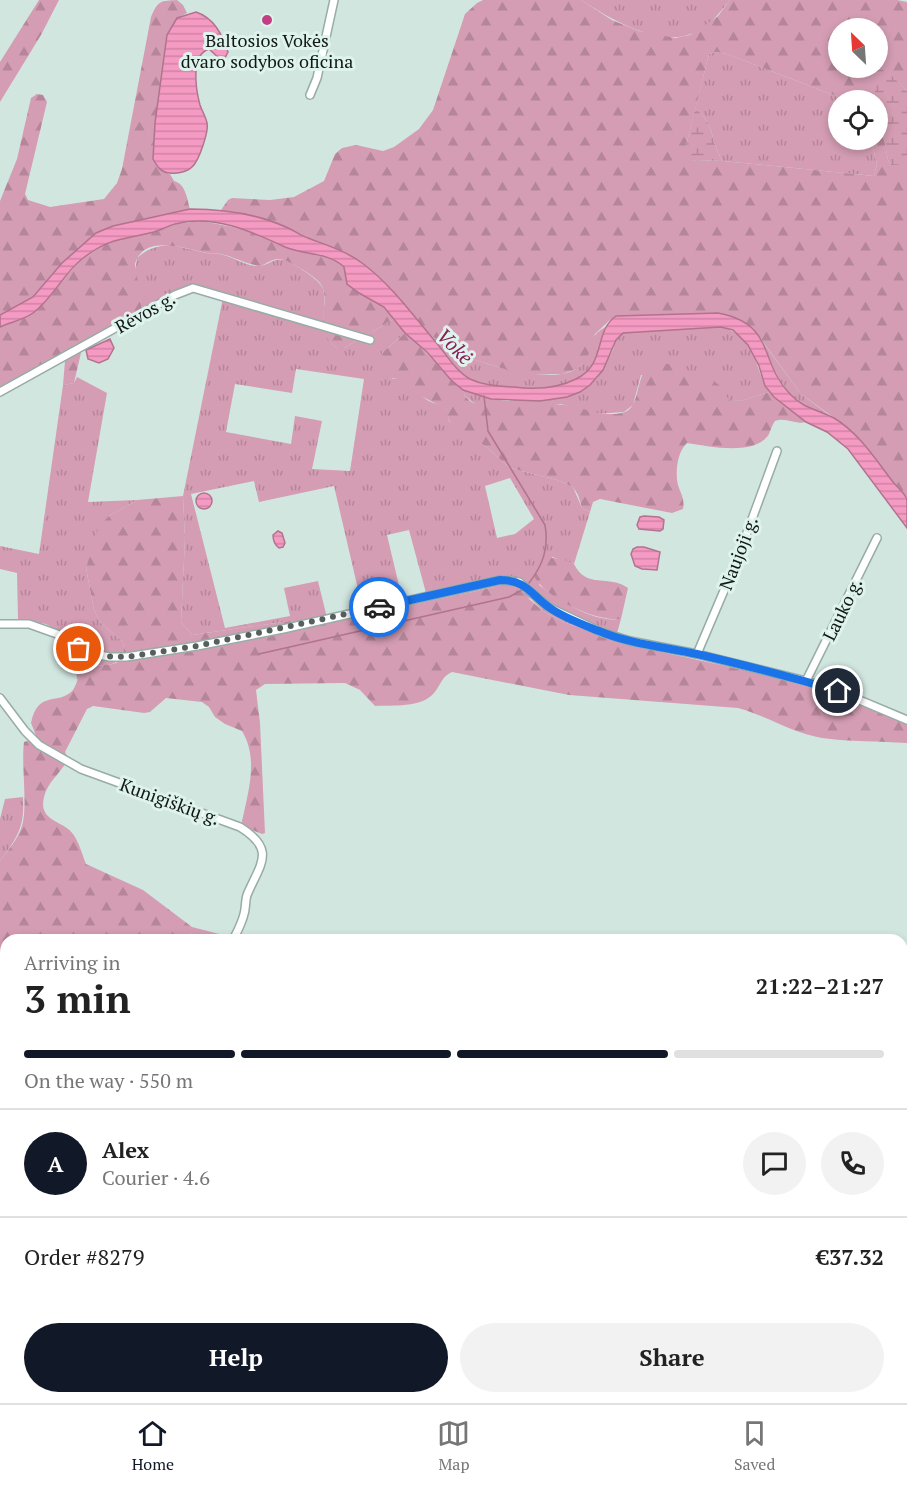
<!DOCTYPE html>
<meta charset="utf-8">
<style>
:root{--surface:#fff;--page:#f2f2f2;--text:#222;--muted:#767676;--line:#e0e0e0;--accent:#111827}
body{margin:0;font-family:"PT Serif",serif;background:var(--page);color:var(--text);height:100vh;display:flex;flex-direction:column;font-size:22px;white-space:nowrap}
*{box-sizing:border-box;margin:0}
p{font-size:20px;color:var(--muted)}
.icon{flex:none;width:33px;height:33px;fill:none;stroke:currentColor;stroke-width:2;stroke-linecap:round;stroke-linejoin:round}
.map{position:relative;flex:1;overflow:hidden}
.details{position:absolute;left:0px;top:934px;width:908px;height:470px;display:flex;flex-direction:column;background:var(--surface);border-radius:18px 18px 0 0;box-shadow:0 3px 9px #0003}
.details>*{flex:none}
.needle{width:39px;rotate:335deg}
.tools{position:absolute;left:828px;top:18px;display:grid;gap:12px}
.tools a{display:grid;place-items:center;width:60px;height:60px;border-radius:50%;background:var(--surface);box-shadow:0 3px 9px #0003;font-size:30px}
.pin{position:absolute;display:grid;place-items:center;width:51px;height:51px;color:#fff;margin:-26px;border:3px solid #fff;border-radius:50%;box-shadow:0 2px 6px #0007}
.courier{position:absolute;display:grid;place-items:center;width:60px;height:60px;margin:-30px;border:4px solid #1a73e8;border-radius:50%;background:#fff;color:#222;box-shadow:0 2px 8px #0007}
.head em{font-style:normal;font-weight:700}
.head div{display:flex;flex-direction:column-reverse}
.head{display:flex;align-items:center;justify-content:space-between;height:102px;padding:0 24px}
h1{font-size:39px;font-weight:700;line-height:45px}
.bar{display:grid;grid-template-columns:repeat(4,1fr);gap:9px 6px;align-content:center;height:72px;padding:0 24px}
.bar i{height:8px;border-radius:4px;background:var(--line)}
.bar .selected{background:var(--accent)}
.bar p{grid-column:span 4}
.line{display:flex;align-items:center;gap:15px;padding:0 24px;border-top:2px solid var(--line)}
.line div{flex:1}
.round{display:grid;place-items:center;flex:none;width:63px;height:63px;border-radius:32px;background:var(--page)}
.action{display:flex;gap:12px;margin-top:auto;padding:12px 24px}
.action a{flex:1;height:69px;border-radius:36px;background:var(--accent);color:#fff;font-size:24px;font-weight:700;line-height:69px;text-align:center}
.action a+a{background:var(--page);color:var(--text)}
.tabs{display:flex;justify-content:space-around;align-items:center;height:84px;border-top:2px solid var(--line);background:var(--surface);font-size:16px;color:var(--muted)}
.tabs a{display:grid;justify-items:center;gap:3px}
.tabs .selected{color:var(--accent)}
.map>svg:first-child{display:block}
.grass{fill:url(#grass-tufts);fill-rule:evenodd}
.forest{fill:url(#forest-firs)}
.wetland{fill:url(#wetland-marsh)}
.water{fill:url(#water-rules);stroke:#b1738e;stroke-width:1.5}
.lines{fill:none;stroke-linecap:round;stroke-linejoin:round}
.stream{stroke:#b1738e;stroke-width:1.5}
.minor-casing{stroke:#98aca6;stroke-width:10}
.minor{stroke:#fff;stroke-width:7}
.done{stroke:#55605d;stroke-width:6;stroke-dasharray:0 10.8}
.route{stroke:#1a73e8;stroke-width:8}
.poi-dot{fill:#c33f83;stroke:#dff3ed;stroke-width:2}
.labels{text-anchor:middle;dominant-baseline:central;stroke-width:6;stroke-linejoin:round;paint-order:stroke}
.poi-label{font-size:18px;fill:#111816;stroke:#dff3ed}
.street-label{font-size:18px;fill:#111816;stroke:#dff3ed}
.water-label{font-size:20px;font-style:italic;fill:#871f57;stroke:#dff3ed}
</style>
<div class="map">
<svg width="907" height="1403" viewBox="0 0 907 1403">
<defs>
<pattern id="grass-tufts" width="24" height="20" patternUnits="userSpaceOnUse" patternTransform="scale(1.5)"><rect width="24" height="20" fill="#d49db3"/><path d="M3 7l-1-3M5 7V3M7 7l1-3M15 17l-1-3M17 17v-4M19 17l1-3" fill="none" stroke="#b58699"/></pattern>
<pattern id="forest-firs" width="22" height="20" patternUnits="userSpaceOnUse" patternTransform="scale(1.5)"><rect width="22" height="20" fill="#d49db3"/><path d="M5 1l3.5 6h-7zM16 11l3.5 6h-7z" fill="#b58699"/></pattern>
<pattern id="wetland-marsh" width="20" height="14" patternUnits="userSpaceOnUse" patternTransform="scale(1.5)"><rect width="20" height="14" fill="#d49db3"/><path d="M1 5h8M5 5V1M11 12h8M15 12V8" fill="none" stroke="#b58699"/></pattern>
<pattern id="water-rules" width="6" height="5" patternUnits="userSpaceOnUse" patternTransform="scale(1.5)"><rect width="6" height="5" fill="#f59ac2"/><path d="M0 2.5h6" fill="none" stroke="#d184a6"/></pattern>
</defs>
<rect width="100%" height="100%" fill="#d2e6e0"/>
<g class="grass">
<path d="M 581,0 L 730,0 C 719,14 706,30 688,35 C 654,45 609,18 581,0 Z"/>
<path d="M 716,52 L 727,54 L 846,100 L 838,100 L 838,140 L 871,140 L 877,164 L 874,176 L 723,161 C 710,143 715,121 695,109 L 709,54 Z"/>
<path d="M 170,245 C 182,247 194,250 206,253 C 210,254 215,253 219,254 C 232,256 245,266 258,266 C 268,266 274,257 284,260 C 293,263 321,280 323,289 C 328,310 315,332 337,348 L 344,348 L 394,319 L 405,333 L 382,353 L 392,379 L 407,379 C 414,384 417,392 423,397 C 435,408 449,400 449,421 L 473,440 L 484,445 L 510,468 L 557,480 L 573,487 L 582,508 L 590,512 L 574,564 L 552,557 L 539,585 C 560,601 594,623 621,619 L 615,640 L 561,621 L 543,611 L 531,599 L 495,587 L 364,615 L 334,486 L 259,502 L 254,481 L 191,494 L 225,628 L 290,616 L 284,588 L 318,581 L 328,622 L 314,626 L 290,621 L 192,635 L 181,622 L 185,539 L 183,496 L 224,293 L 201,286 L 188,286 L 142,310 L 135,272 L 137,258 C 147,249 156,246 170,245 ZM 296,369 L 364,379 L 350,471 L 312,469 L 322,421 L 295,416 L 291,444 L 226,432 L 235,384 L 292,393 ZM 510,478 L 534,519 L 515,534 L 497,538 L 485,486 ZM 409,530 L 426,593 L 402,598 L 387,535 Z"/>
<path d="M 605,327 C 601,342 600,358 589,370 C 567,394 496,393 469,378 C 453,369 440,348 428,334 C 441,342 454,352 468,357 C 494,367 554,386 579,367 C 589,360 587,350 592,339 C 595,334 600,330 605,327 Z"/>
<path d="M 721,327 C 757,336 753,366 769,392 L 741,401 L 728,400 L 641,375 L 633,405 L 624,412 L 596,414 L 561,404 L 475,404 L 465,396 L 463,390 L 491,399 L 508,401 L 580,392 L 597,378 L 613,350 L 616,340 L 623,333 Z"/>
<path d="M 762,341 L 801,394 L 832,417 C 784,400 781,384 762,341 Z"/>
<path d="M 77,377 L 107,393 L 88,502 L 137,500 L 109,516 L 86,568 L 94,610 L 100,622 L 123,642 C 124,648 124,650 121,656 C 112,672 98,660 86,668 C 82,671 80,676 77,680 L 74,641 L 46,624 L 18,619 L 17,573 L 0,569 L 0,546 L 39,554 L 63,385 L 74,383 Z"/>
<path d="M 23,797 C 25,827 17,838 0,861 L 0,819 L 5,799 Z"/>
<polygon points="192,927 231,937 230,940 185,940 192,933"/>
<polygon points="6,1258 6,1344 2,1345 6,1398 39,1398 40,1403 0,1403 0,1259"/>
</g>
<g class="forest">
<polygon points="39,0 59,0 41,35 0,102 0,62"/>
<path d="M 177,0 L 183,5 L 187,13 L 177,18 L 167,35 L 155,123 L 153,159 L 163,172 L 170,174 L 174,181 C 186,184 187,199 190,209 L 96,233 L 62,263 L 33,297 L 0,315 L 0,201 L 17,159 L 31,98 L 37,94 L 43,95 L 47,102 L 25,194 L 28,200 L 50,207 L 104,199 L 117,183 L 122,169 L 151,17 C 158,0 161,1 177,0 Z"/>
<polygon points="483,0 581,0 612,20 639,31 675,38 690,35 701,28 718,16 730,0 897,0 907,2 907,91 882,67 878,66 878,28 838,28 838,68 874,68 872,71 877,100 846,100 727,54 716,52 709,54 686,146 689,160 723,161 874,176 877,164 871,140 878,140 878,103 888,160 891,165 907,165 907,499 860,440 844,425 801,394 753,328 652,316 623,315 610,320 595,334 592,341 587,360 577,369 562,374 524,375 466,357 428,334 379,277 350,255 302,236 288,228 221,210 228,200 232,198 270,200 294,197 324,181 335,154 342,148 356,145 383,151 394,147 419,129 433,110 465,14 477,3"/>
<path d="M 202,221 L 243,229 L 287,248 L 334,259 L 344,267 L 347,284 L 359,293 L 384,307 L 394,319 L 344,348 L 337,348 C 311,329 331,307 322,286 C 319,278 287,259 279,259 C 272,259 267,263 261,266 C 247,265 235,257 221,254 C 216,253 211,254 207,253 C 186,249 144,233 135,264 L 142,310 L 83,344 L 74,383 L 63,385 L 65,361 L 0,397 L 0,327 L 33,313 L 80,261 L 106,243 L 117,238 L 156,232 L 176,224 Z"/>
<path d="M 405,333 L 412,337 L 451,380 L 463,390 L 465,396 L 470,401 L 475,404 C 508,404 549,400 580,408 C 593,412 611,417 625,412 C 649,402 624,342 689,371 C 698,375 712,379 719,385 C 723,388 726,396 729,400 L 741,401 L 769,392 L 806,422 C 796,425 786,417 775,421 C 772,425 771,429 769,434 C 755,457 708,446 687,443 C 677,452 675,473 678,485 C 681,494 685,500 683,509 L 672,513 L 600,499 L 593,502 L 590,512 L 582,508 L 578,495 L 573,487 L 557,480 L 510,468 L 484,445 L 460,436 L 452,429 L 446,409 L 421,396 L 407,379 C 392,379 378,380 377,361 L 382,353 Z"/>
<path d="M 183,496 L 185,539 L 181,622 L 192,635 L 290,621 L 314,626 L 495,587 L 510,587 L 521,592 L 543,611 L 561,621 L 625,644 L 766,675 L 827,692 L 907,724 L 907,743 C 879,741 850,742 822,738 C 792,733 767,716 738,708 L 569,695 L 452,672 C 441,677 441,685 434,693 C 422,708 392,705 375,706 L 360,690 L 345,683 L 265,684 L 256,690 L 260,723 L 265,833 L 262,834 L 243,826 L 242,822 C 248,792 259,759 242,731 L 225,724 L 215,717 L 209,707 L 202,702 L 166,698 L 150,712 L 144,713 L 93,706 L 87,709 L 65,752 L 68,758 C 63,772 48,780 44,797 C 38,822 63,820 73,834 C 79,842 82,854 86,864 L 143,890 L 192,927 L 192,933 L 185,940 L 6,940 L 6,1106 L 0,1105 L 0,861 C 8,850 18,839 22,826 C 28,804 21,767 24,742 L 37,738 L 31,723 C 38,689 59,706 73,690 C 77,684 78,675 84,669 C 95,659 128,676 123,642 L 100,622 L 94,610 L 86,568 L 99,526 L 109,516 L 137,500 Z"/>
<path d="M 544,557 L 562,559 L 574,564 C 587,590 609,574 628,588 L 621,619 C 596,622 545,598 534,576 Z"/>
<polygon points="315,1398 571,1398 575,1403 318,1403"/>
</g>
<g class="wetland">
<polygon points="878,66 882,66 907,91 907,165 891,165 888,160 871,71"/>
<path d="M 695,109 C 715,121 710,143 723,161 L 689,160 L 686,157 L 686,146 Z"/>
</g>
<g class="water">
<path d="M 196,12 C 214,18 222,34 228,52 L 224,60 L 220,59 L 209,49 C 190,55 196,90 200,105 C 202,111 206,117 207,123 C 209,131 199,161 192,167 C 187,172 176,174 170,173 C 161,173 157,166 153,159 L 155,123 L 167,35 L 177,18 Z"/>
<path d="M 190,209 C 223,209 258,214 288,228 C 295,231 301,236 308,238 C 326,245 346,251 362,263 C 392,285 415,318 439,346 C 448,357 457,372 470,379 C 484,386 499,386 514,387 C 536,390 556,389 576,379 C 607,364 593,332 616,316 L 718,313 C 776,324 758,361 790,394 C 802,408 819,410 834,418 C 859,433 876,460 893,482 C 897,487 906,494 907,500 C 907,509 907,519 907,528 L 848,449 L 827,432 L 806,422 L 774,397 L 765,386 L 759,366 L 748,345 L 733,330 L 721,327 L 623,333 L 616,340 L 603,370 L 590,385 L 580,392 L 567,397 L 540,401 L 491,399 L 463,390 L 451,380 L 427,352 L 405,333 L 384,307 L 359,293 L 347,284 L 344,267 C 328,252 304,255 285,247 C 251,231 213,214 175,224 C 168,226 161,230 154,232 C 122,240 110,237 82,259 C 63,274 53,298 33,313 C 23,320 11,322 0,327 L 0,315 L 33,297 L 62,263 L 96,233 L 113,226 Z"/>
<polygon points="110,339 114,348 108,359 99,363 88,359 86,350"/>
<circle cx="204" cy="501" r="8"/>
<polygon points="644,516 659,517 664,520 663,529 660,531 639,529 637,525 640,517"/>
<path d="M 278,531 L 282,533 L 285,543 L 283,547 L 279,548 C 275,545 273,540 273,535 Z"/>
<polygon points="637,547 644,547 660,552 657,570 642,569 635,566 631,554 633,549"/>
</g>
<g class="lines">
<g class="stream">
<path d="M 484,396 L 488,431 L 545,525 C 549,548 543,565 529,583"/>
<polyline points="259,654 509,597 522,590"/>
</g>
<defs>
<g id="minor">
<polyline points="310,95 317,78 334,0"/>
<polyline points="0,392 175,295 193,288 370,340"/>
<polyline points="0,624 29,624 57,634 88,653 110,657 126,657 197,646 283,629 500,580 519,582 550,608 601,632 630,641 697,654 806,681 838,691 907,720"/>
<polyline points="697,654 737,560 777,451"/>
<polyline points="806,681 877,538"/>
<path d="M 0,698 L 25,731 L 39,745 L 81,769 L 240,827 C 277,850 260,864 247,895 C 245,901 246,908 244,914 C 242,923 237,932 233,940"/>
<polyline points="0,1108 6,1109"/>
<polyline points="41,1398 41,1403"/>
<polyline points="150,1398 150,1403"/>
<polyline points="274,1398 276,1403"/>
</g>
</defs>
<use href="#minor" class="minor-casing"/>
<use href="#minor" class="minor"/>
</g>
<g class="lines">
<polyline class="done" points="79,649 97,656 126,657 197,646 379,607"/>
<path class="route" d="M 379,607 L 500,580 C 527,580 531,595 550,608 C 564,618 584,625 599,631 C 630,644 665,647 697,654 C 744,665 792,677 838,691"/>
</g>
<circle class="poi-dot" cx="267" cy="20" r="6"/>
<g class="labels">
<g class="poi-label">
<text x="267" y="40">Baltosios Vokės<tspan x="267" dy="21">dvaro sodybos oficina</tspan></text>
</g>
<g class="street-label">
<text transform="translate(145 312) rotate(-29)">Rėvos g.</text>
<text transform="translate(738 553) rotate(-69)">Naujoji g.</text>
<text transform="translate(842 609) rotate(-64)">Lauko g.</text>
<text transform="translate(170 801) rotate(20)">Kunigiškių g.</text>
</g>
<g class="water-label">
<text transform="translate(455 346) rotate(45)">Vokė</text>
</g>
</g>
</svg>
<div class="tools">
<a><svg class="needle" viewBox="-14 -14 28 28"><path d="M0-13l5 13h-10z" fill="#e53935"/><path d="M0 13l5-13h-10z" fill="#767676"/></svg></a>
<a><svg class="icon" aria-label="locate" viewBox="0 0 24 24"><circle cx="12" cy="12" r="6"/><path d="M12 2v4M12 18v4M2 12h4M18 12h4"/></svg></a>
</div>
<div class="pin" style="left:79px;top:649px;background:#ea580c"><svg class="icon" aria-label="bag" viewBox="0 0 24 24"><path d="M5 8h14l-1 12H6zM9 8a3 3 0 0 1 6 0"/></svg></div>
<div class="pin" style="left:838px;top:691px;background:#1f2937"><svg class="icon" aria-label="home" viewBox="0 0 24 24"><path d="M3 11l9-7 9 7M6 9v11h12V9"/></svg></div>
<div class="courier" style="left:379px;top:607px"><svg class="icon" aria-label="car" viewBox="0 0 24 24"><path d="M5 17H2v-5l4-1 3-4h7l3 4 3 1v5h-3M9 17h6M6 11h13"/><circle cx="7" cy="17" r="2"/><circle cx="17" cy="17" r="2"/></svg></div>
<section class="details">
<div class="head"><div><h1>3 min</h1><p>Arriving in</p></div><em>21:22–21:27</em></div>
<div class="bar"><i class="selected"></i><i class="selected"></i><i class="selected"></i><i></i><p>On the way · 550 m</p></div>
<div class="line" style="height:108px"><b class="round" style="background:var(--accent);color:#fff">A</b><div><b>Alex</b><p>Courier · 4.6</p></div><a class="round"><svg class="icon" aria-label="chat" viewBox="0 0 24 24"><path d="M4 5h16v11H9l-5 4z"/></svg></a><a class="round"><svg class="icon" aria-label="phone" viewBox="0 0 24 24"><path d="M5 4h4l2 5-3 2q2 4 5 5l2-3 5 2v4C11 20 4 13 5 4z"/></svg></a></div>
<div class="line" style="height:78px"><div>Order #8279</div><b>€37.32</b></div>
<div class="action"><a>Help</a><a>Share</a></div>
</section>
</div>
<nav class="tabs">
<a class="selected"><svg class="icon" aria-label="home" viewBox="0 0 24 24"><path d="M3 11l9-7 9 7M6 9v11h12V9"/></svg>Home</a>
<a><svg class="icon" aria-label="map" viewBox="0 0 24 24"><path d="M3 6l6-2 6 2 6-2v14l-6 2-6-2-6 2zM9 4v14M15 6v14"/></svg>Map</a>
<a><svg class="icon" aria-label="saved" viewBox="0 0 24 24"><path d="M7 4h10v16l-5-4-5 4z"/></svg>Saved</a>
</nav>
